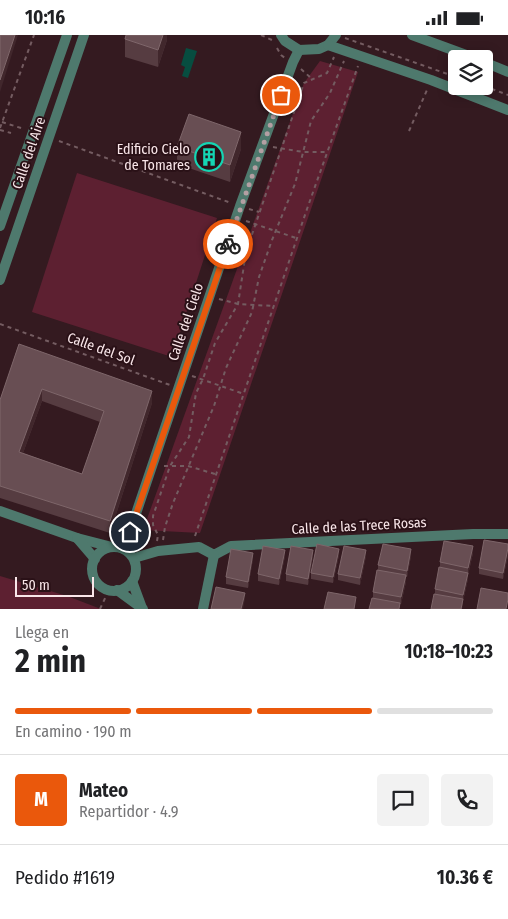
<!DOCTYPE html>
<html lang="es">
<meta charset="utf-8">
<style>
:root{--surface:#fff;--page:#f2f2f2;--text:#202124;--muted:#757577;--line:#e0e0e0;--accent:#ea580c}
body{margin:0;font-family:"Fira Sans Condensed",sans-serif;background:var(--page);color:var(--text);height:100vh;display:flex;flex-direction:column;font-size:19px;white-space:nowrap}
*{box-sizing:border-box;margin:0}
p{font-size:16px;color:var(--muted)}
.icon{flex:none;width:28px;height:28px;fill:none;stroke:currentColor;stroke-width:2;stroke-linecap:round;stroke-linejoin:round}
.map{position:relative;height:574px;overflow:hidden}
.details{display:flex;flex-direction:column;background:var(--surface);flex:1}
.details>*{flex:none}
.buttons{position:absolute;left:448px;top:15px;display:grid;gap:10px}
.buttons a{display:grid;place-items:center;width:45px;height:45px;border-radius:5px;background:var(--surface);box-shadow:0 2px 12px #0003;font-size:25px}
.scale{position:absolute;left:15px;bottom:12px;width:79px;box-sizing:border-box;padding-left:5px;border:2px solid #f9e6e9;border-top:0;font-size:14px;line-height:18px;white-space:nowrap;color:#f9e6e9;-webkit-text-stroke:4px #2a1117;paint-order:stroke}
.pin{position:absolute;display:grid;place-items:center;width:42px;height:42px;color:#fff;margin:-21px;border:2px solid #fff;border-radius:50%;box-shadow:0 1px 5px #0007}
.courier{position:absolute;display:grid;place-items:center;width:50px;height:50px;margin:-25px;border:4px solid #ea580c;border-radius:50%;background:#fff;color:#222;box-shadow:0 1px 6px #0007}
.summary em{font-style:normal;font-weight:700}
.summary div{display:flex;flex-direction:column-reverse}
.summary{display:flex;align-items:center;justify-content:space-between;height:85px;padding:0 15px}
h1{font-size:32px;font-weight:700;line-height:38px}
.bar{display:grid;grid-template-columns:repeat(4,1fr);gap:8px 5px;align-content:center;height:60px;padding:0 15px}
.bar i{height:6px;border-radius:4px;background:var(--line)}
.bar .active{background:var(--accent)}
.bar p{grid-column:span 4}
.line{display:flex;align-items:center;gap:12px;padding:0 15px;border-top:1px solid var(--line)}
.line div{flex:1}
.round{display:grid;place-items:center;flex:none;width:52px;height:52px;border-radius:5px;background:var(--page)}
.status{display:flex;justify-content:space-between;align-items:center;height:35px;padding:0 25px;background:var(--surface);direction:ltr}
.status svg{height:14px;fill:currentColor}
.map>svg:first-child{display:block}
.green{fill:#5d2031}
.water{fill:#074d40}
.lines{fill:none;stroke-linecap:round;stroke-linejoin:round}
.path{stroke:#745c61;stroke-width:2;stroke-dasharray:4 4;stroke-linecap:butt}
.minor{stroke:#4e796d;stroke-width:10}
.tertiary{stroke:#4e796d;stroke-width:10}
.wall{fill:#563c41;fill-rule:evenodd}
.shaded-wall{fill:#41272c}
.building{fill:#684e53;stroke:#7e666a;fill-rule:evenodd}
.done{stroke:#b49fa3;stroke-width:5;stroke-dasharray:0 9}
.route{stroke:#ea580c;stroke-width:6}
.labels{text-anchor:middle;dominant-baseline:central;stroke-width:4;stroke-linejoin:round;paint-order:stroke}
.poi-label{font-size:14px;fill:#f9e6e9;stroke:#2a1117;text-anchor:end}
.street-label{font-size:14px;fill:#f9e6e9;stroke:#2a1117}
</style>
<div class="status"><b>10:16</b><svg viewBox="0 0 49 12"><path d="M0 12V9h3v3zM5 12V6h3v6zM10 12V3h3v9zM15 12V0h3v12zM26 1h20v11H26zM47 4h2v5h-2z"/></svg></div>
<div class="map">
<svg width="508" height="574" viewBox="0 0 508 574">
<rect width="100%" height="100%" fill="#341a20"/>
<g class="green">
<polygon points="320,26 358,37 200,498 143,495 304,48"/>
<polygon points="77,138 217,183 172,322 32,277"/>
<polygon points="0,541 67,561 101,574 0,574"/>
</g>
<polygon class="water" points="186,13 197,16 188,43 182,41 185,32 181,30"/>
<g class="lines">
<g class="path">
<polyline points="261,0 272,5"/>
<polyline points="345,3 456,42"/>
<polyline points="277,13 281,20 285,23"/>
<polyline points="301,34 312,44"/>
<polyline points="484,51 508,60"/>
<polyline points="2,87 24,94"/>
<polyline points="0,93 34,0"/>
<polyline points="0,95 11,98"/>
<polyline points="409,96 427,55"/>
<polyline points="59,106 231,168"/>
<polyline points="273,112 303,117 327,117"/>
<polyline points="249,174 259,177"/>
<polyline points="246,186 296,203"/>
<polyline points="219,264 238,269 273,271"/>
<polyline points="0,289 170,350"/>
<polyline points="192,341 244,359"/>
<polyline points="164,431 188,431 215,439"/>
<polyline points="195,501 307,174 358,31"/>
<polyline points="163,505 165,492 173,468 214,371 226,333 252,277 259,242 272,205 295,149 311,86 330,58 344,26"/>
<polyline points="157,506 158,500 153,490 153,481 170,431 189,402 196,358 203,344 215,308 238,269 246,217 304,48 327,38 334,22"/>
<polyline points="100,574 107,559"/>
</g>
<g class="minor">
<polyline points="0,476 77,503 112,512"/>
<polyline points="77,503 95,524"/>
<circle cx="114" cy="534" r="22"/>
<polyline points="124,514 240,171 293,27 299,15"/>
<polyline points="134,523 158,516 199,512 214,520 231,511 473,499 508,499"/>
<polyline points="132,546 142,573"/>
<polyline points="117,555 143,574"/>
<polyline points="203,574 214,520"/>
</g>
<g class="tertiary">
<polyline points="281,0 285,6 299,15 319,14 328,10 336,0"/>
<polyline points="412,0 477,24"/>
<polyline points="328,10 431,45 508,75"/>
<polyline points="484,27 508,37"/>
<polyline points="0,191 67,0"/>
<polyline points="0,245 84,0"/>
</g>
</g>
<g class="wall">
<polygon points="167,0 167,5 158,32 125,22 125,4"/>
<polygon points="177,112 241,114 230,147 177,129"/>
<path d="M 19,309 L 152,368 L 110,498 L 0,463 L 0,365 ZM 42,366 L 100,387 L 82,439 L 23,418 Z"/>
<polygon points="508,509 508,520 503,544 479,539 479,533"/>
<polygon points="473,518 468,540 468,539 468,544 463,566 462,574 431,574 435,559 435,554 440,533 440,527"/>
<polygon points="339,520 333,548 311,544 311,538"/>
<polygon points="285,521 279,550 258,546 258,539"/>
<polygon points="313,521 308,550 286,546 286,539"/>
<polygon points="366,521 360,550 338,545 338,539"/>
<polygon points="411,521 407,542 406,542 406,547 401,569 373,563 373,557 378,535 378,530"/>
<polygon points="253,524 248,553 226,549 226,542"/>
</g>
<g class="shaded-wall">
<polygon points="15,0 18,0 0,57 0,45"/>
<polygon points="163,0 167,0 167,5 158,32 158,15"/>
<polygon points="241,97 241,114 230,147 230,130"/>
<polygon points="42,354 42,366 19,429 19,417"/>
<polygon points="152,356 152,368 110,498 110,486"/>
<polygon points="473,511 473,518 468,540 468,533"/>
<polygon points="508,513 508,520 503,544 503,538"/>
<polygon points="339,514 339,520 333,548 333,542"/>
<polygon points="411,514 411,521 407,542 407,536"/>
<polygon points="285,515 285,521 279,550 279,544"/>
<polygon points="313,515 313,521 308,550 308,544"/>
<polygon points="366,515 366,521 360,550 360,543"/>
<polygon points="253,518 253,524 248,553 248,547"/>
<polygon points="468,538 468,544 463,566 463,560"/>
<polygon points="406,540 406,547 401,569 401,562"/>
<polygon points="245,558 245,564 243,574 241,574"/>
</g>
<g class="building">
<polygon points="0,0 15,0 0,45"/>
<polygon points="126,0 163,0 158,15 125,4"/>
<polygon points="189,79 241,97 230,130 177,112"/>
<path d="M 19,309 L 152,356 L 110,486 L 0,451 L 0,365 ZM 42,354 L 104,376 L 82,439 L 19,417 Z"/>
<polygon points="484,505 508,509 508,513 503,538 479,533"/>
<polygon points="444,506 473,511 468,533 440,527"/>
<polygon points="317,509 339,514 333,542 311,538"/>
<polygon points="383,509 411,514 407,536 378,530"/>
<polygon points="263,511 285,515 279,544 258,539"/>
<polygon points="291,511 313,515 308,544 286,539"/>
<polygon points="344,511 366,515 360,543 338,539"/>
<polygon points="231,514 253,518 248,547 226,542"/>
<polygon points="439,532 468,538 463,560 435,554"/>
<polygon points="377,535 406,540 401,562 373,557"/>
<polygon points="216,552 245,558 241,574 211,574"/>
<polygon points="481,553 508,558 508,564 506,574 477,574"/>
<polygon points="328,557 356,562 354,574 324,574"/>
<polygon points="434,559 463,564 461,574 431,574"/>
<polygon points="372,563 400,568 399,574 369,574"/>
</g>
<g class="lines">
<polyline class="done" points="228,209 281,60"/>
<polyline class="route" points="130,497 228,209"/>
</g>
<defs>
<symbol id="building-ring" viewBox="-11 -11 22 22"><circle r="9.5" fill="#2a1117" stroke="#14d5b3" stroke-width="1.5"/><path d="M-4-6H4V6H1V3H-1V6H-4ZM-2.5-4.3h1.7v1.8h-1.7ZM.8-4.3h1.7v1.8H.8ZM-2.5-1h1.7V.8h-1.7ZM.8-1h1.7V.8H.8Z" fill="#14d5b3"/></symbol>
</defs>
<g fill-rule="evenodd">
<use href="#building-ring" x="193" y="106" width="32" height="32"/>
</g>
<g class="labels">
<g class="poi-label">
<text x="190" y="114">Edificio Cielo<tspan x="190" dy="16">de Tomares</tspan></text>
</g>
<g class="street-label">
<text transform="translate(29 118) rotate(-71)">Calle del Aire</text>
<text transform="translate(186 287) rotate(-71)">Calle del Cielo</text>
<text transform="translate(101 314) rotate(20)">Calle del Sol</text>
<text transform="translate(359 491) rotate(-3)">Calle de las Trece Rosas</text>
</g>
</g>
</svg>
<div class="buttons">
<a><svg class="icon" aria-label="layers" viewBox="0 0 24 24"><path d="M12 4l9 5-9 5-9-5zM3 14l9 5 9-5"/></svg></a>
</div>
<div class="scale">50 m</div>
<div class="pin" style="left:281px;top:60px;background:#ea580c"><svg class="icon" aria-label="bag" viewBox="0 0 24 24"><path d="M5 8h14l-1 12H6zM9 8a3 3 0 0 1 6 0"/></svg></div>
<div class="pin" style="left:130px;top:497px;background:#1f2937"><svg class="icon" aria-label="home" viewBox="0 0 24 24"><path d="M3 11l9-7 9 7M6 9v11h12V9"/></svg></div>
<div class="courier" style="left:228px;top:209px"><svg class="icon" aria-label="bike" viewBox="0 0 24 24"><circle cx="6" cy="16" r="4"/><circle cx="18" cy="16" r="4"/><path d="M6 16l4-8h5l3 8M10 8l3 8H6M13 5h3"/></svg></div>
</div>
<section class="details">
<div class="summary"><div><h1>2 min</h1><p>Llega en</p></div><em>10:18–10:23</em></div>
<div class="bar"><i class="active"></i><i class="active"></i><i class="active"></i><i></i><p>En camino · 190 m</p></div>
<div class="line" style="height:90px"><b class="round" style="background:var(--accent);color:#fff">M</b><div><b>Mateo</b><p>Repartidor · 4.9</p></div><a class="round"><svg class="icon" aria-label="chat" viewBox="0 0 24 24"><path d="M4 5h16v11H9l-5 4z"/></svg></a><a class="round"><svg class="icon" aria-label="phone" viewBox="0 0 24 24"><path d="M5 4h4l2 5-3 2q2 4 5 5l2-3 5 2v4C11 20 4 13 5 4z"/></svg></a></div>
<div class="line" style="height:65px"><div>Pedido #1619</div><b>10.36 €</b></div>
</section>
